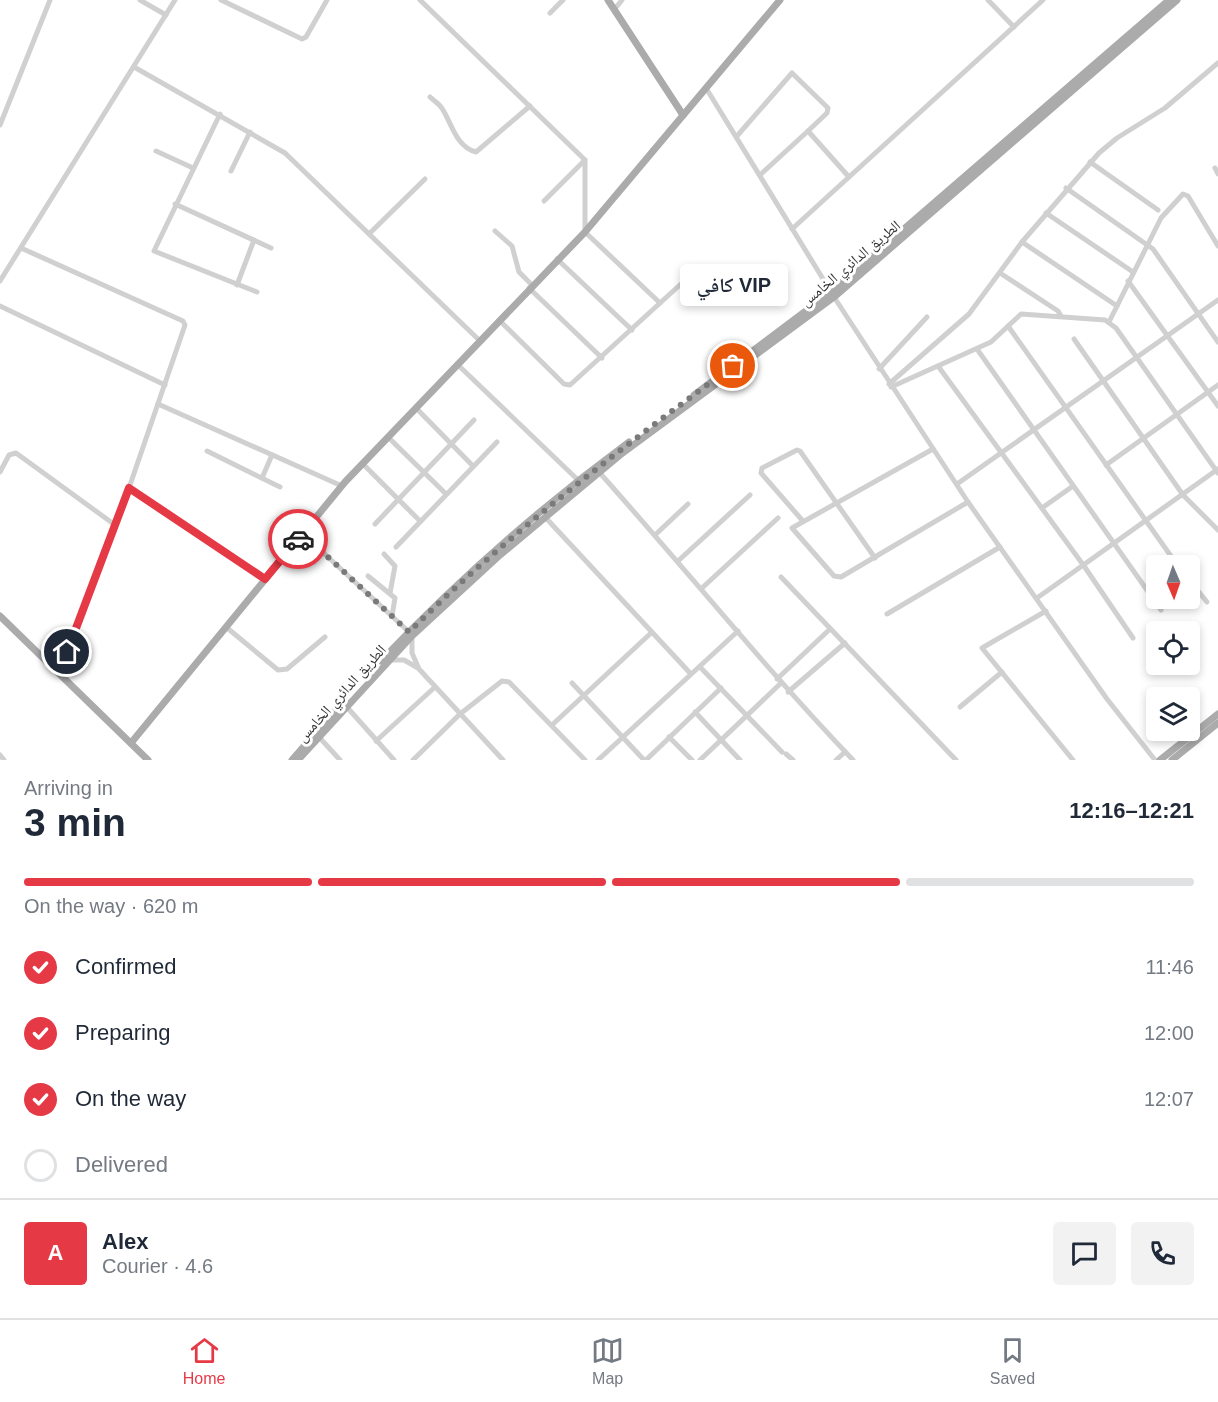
<!DOCTYPE html>
<meta charset="utf-8">
<style>
:root{--surface:#fff;--page:#f2f2f3;--text:#1f2937;--muted:#747a83;--line:#e0e1e3;--accent:#e63946}
body{margin:0;font-family:Arial,"Noto Naskh Arabic",sans-serif;background:var(--page);color:var(--text);height:100vh;display:flex;flex-direction:column;font-size:22px;white-space:nowrap}
*{box-sizing:border-box;margin:0}
p{font-size:20px;color:var(--muted)}
.icon{flex:none;width:33px;height:33px;fill:none;stroke:currentColor;stroke-width:2;stroke-linecap:round;stroke-linejoin:round}
.map{position:relative;height:760px;overflow:hidden}
.panel{display:flex;flex-direction:column;background:var(--surface);flex:1}
.panel>*{flex:none}
.needle{width:39px;rotate:178deg}
.buttons{position:absolute;left:1146px;top:555px;display:grid;gap:12px}
.buttons a{display:grid;place-items:center;width:54px;height:54px;border-radius:6px;background:var(--surface);box-shadow:0 3px 9px #0003;font-size:30px}
.pin{position:absolute;display:grid;place-items:center;width:51px;height:51px;color:#fff;margin:-26px;border:3px solid #fff;border-radius:50%;box-shadow:0 2px 6px #0007}
.courier{position:absolute;display:grid;place-items:center;width:60px;height:60px;margin:-30px;border:4px solid #e63946;border-radius:50%;background:#fff;color:#222;box-shadow:0 2px 8px #0007}
.bubble{position:absolute;height:42px;border-radius:6px;background:var(--surface);box-shadow:0 3px 9px #0003;font-size:20px;font-weight:600;line-height:42px;text-align:center}
.summary em{font-style:normal;font-weight:600}
.summary div{display:flex;flex-direction:column-reverse}
.summary{display:flex;align-items:center;justify-content:space-between;height:102px;padding:0 24px}
h1{font-size:39px;font-weight:600;line-height:45px}
.bar{display:grid;grid-template-columns:repeat(4,1fr);gap:9px 6px;align-content:center;height:72px;padding:0 24px}
.bar i{height:8px;border-radius:4px;background:var(--line)}
.bar .selected{background:var(--accent)}
.bar p{grid-column:span 4}
.line{display:flex;align-items:center;gap:15px;padding:0 24px;border-top:2px solid var(--line)}
.line div{flex:1}
.round{display:grid;place-items:center;flex:none;width:63px;height:63px;border-radius:6px;background:var(--page)}
ol{padding:0 24px;list-style:none}
li{display:flex;align-items:center;gap:18px;height:66px}
li p{margin-inline-start:auto}
li .icon{padding:6px;border-radius:50%;background:var(--accent);color:#fff;stroke-width:4}
li:last-child{color:var(--muted)}
li i{width:33px;height:33px;border:3px solid var(--line);border-radius:50%}
.tab-bar{display:flex;justify-content:space-around;align-items:center;height:84px;border-top:2px solid var(--line);background:var(--surface);font-size:16px;color:var(--muted)}
.tab-bar a{display:grid;justify-items:center;gap:3px}
.tab-bar .selected{color:var(--accent)}
.map>svg:first-child{display:block}
.lines{fill:none;stroke-linecap:round;stroke-linejoin:round}
.minor{stroke:#d0d0d0;stroke-width:5}
.major{stroke:#ababab;stroke-width:7}
.done{stroke:#7a7a7a;stroke-width:6;stroke-dasharray:0 10.8}
.route{stroke:#e63946;stroke-width:8}
.labels{text-anchor:middle;dominant-baseline:central;stroke-width:6;stroke-linejoin:round;paint-order:stroke}
.street-label{font-size:15px;fill:#333;stroke:#fff}
</style>
<div class="map">
<svg width="1218" height="760" viewBox="0 0 1218 760">
<rect width="100%" height="100%" fill="#fff"/>
<g class="lines">
<g class="minor">
<polyline points="140,0 166,15"/>
<polyline points="221,0 302,39 306,37 327,0"/>
<polyline points="420,0 585,160 585,232 660,303"/>
<polyline points="988,0 1014,27"/>
<polyline points="614,10 622,0"/>
<polyline points="550,13 563,0"/>
<polyline points="134,67 285,153 479,340"/>
<polyline points="706,88 831,292"/>
<path d="M 430,97 C 433,100 438,103 441,107 C 451,120 455,147 476,152 L 530,106"/>
<polyline points="220,114 154,251 257,292"/>
<polyline points="0,125 50,0"/>
<polyline points="737,136 792,73 828,108 827,113 808,131"/>
<polyline points="156,151 193,168"/>
<polyline points="1090,162 1158,210"/>
<polyline points="1215,168 1218,174"/>
<polyline points="231,171 250,132"/>
<polyline points="760,175 808,131 849,177"/>
<polyline points="1066,188 1153,249 1218,342"/>
<polyline points="544,201 585,160"/>
<polyline points="175,204 271,248"/>
<polyline points="1046,213 1133,272"/>
<polyline points="792,229 1043,0"/>
<polyline points="495,231 512,246 519,272 532,285"/>
<polyline points="369,234 425,179"/>
<polyline points="1022,242 1117,306"/>
<polyline points="21,248 183,321 185,325 129,488 59,673"/>
<polyline points="557,259 632,330"/>
<polyline points="1000,273 1058,311 1061,316"/>
<polyline points="0,281 175,0"/>
<polyline points="1128,281 1218,406"/>
<polyline points="237,285 254,240"/>
<polyline points="529,288 602,358"/>
<polyline points="834,297 968,502 1107,699 1155,760"/>
<polyline points="0,306 165,385"/>
<polyline points="499,320 564,384 570,385 693,273"/>
<polyline points="1109,322 1161,218 1183,194 1188,196 1218,246"/>
<polyline points="1008,326 1178,566"/>
<polyline points="1074,339 1183,495 1218,530"/>
<polyline points="977,349 1161,610"/>
<polyline points="457,364 579,481"/>
<polyline points="938,366 1084,566 1133,638"/>
<polyline points="879,369 927,317"/>
<polyline points="889,384 969,314 1022,242 1099,153 1117,138 1165,108 1218,63"/>
<polyline points="891,387 991,342 1021,314 1105,320 1116,328 1218,473"/>
<polyline points="158,404 342,486"/>
<polyline points="416,408 473,466"/>
<polyline points="388,437 446,494"/>
<polyline points="933,449 792,528 834,576 841,577 968,502"/>
<polyline points="207,451 280,487"/>
<polyline points="362,463 420,521"/>
<polyline points="1106,465 1218,385"/>
<polyline points="0,472 9,455 16,453 115,525"/>
<path d="M 599,472 C 684,567 764,667 853,760"/>
<polyline points="262,478 272,455"/>
<polyline points="957,484 1218,300"/>
<polyline points="129,488 265,579"/>
<polyline points="1042,508 1073,486"/>
<polyline points="545,517 690,673"/>
<polyline points="802,520 761,473 762,468 797,450 800,451 875,558"/>
<polyline points="375,524 474,420"/>
<polyline points="302,533 409,632"/>
<polyline points="655,535 688,504"/>
<polyline points="396,547 497,442"/>
<polyline points="384,554 395,566 390,593"/>
<polyline points="678,561 750,495"/>
<polyline points="368,576 395,598 392,616"/>
<polyline points="781,577 956,760"/>
<polyline points="1190,581 1207,602"/>
<polyline points="702,588 778,518"/>
<polyline points="1037,598 1218,469"/>
<polyline points="1046,611 982,648 1073,760"/>
<polyline points="887,614 1000,547"/>
<polyline points="226,627 278,670 287,669 325,637"/>
<polyline points="412,637 412,653 419,669 503,760"/>
<polyline points="391,660 404,660 418,668"/>
<polyline points="700,667 782,752"/>
<polyline points="777,679 830,629"/>
<polyline points="572,683 644,760"/>
<polyline points="788,692 845,643"/>
<polyline points="346,706 394,760"/>
<polyline points="960,707 1002,672"/>
<polyline points="695,712 740,760"/>
<polyline points="552,725 651,633"/>
<polyline points="319,737 340,760"/>
<polyline points="669,737 692,760"/>
<polyline points="376,741 435,687"/>
<polyline points="786,754 793,760"/>
<polyline points="0,755 4,760"/>
<polyline points="413,760 460,714 502,681 509,682 585,760"/>
<polyline points="598,760 738,631"/>
<polyline points="646,760 721,688"/>
<polyline points="700,760 780,684"/>
<polyline points="836,760 845,752"/>
</g>
<g class="major">
<polyline points="608,0 683,115"/>
<polyline points="694,395 831,292 1169,0"/>
<polyline points="0,616 148,760"/>
<path d="M 381,661 C 457,581 541,507 629,442"/>
<polyline points="131,743 345,482 585,232 780,0"/>
<polyline points="292,760 339,706"/>
<polyline points="298,760 412,636 500,555 620,455 834,297 1177,0"/>
<polyline points="1160,760 1218,714"/>
<polyline points="1172,760 1218,723"/>
</g>
</g>
<g class="lines">
<path class="done" d="M 298,539 L 302,533 L 409,632 C 509,533 620,449 733,366"/>
<polyline class="route" points="67,652 129,488 265,579 298,539"/>
</g>
<g class="labels">
<g class="street-label">
<text transform="translate(850 263) rotate(-40)">الطريق الدائري الخامس</text>
<text transform="translate(341 693) rotate(-48)">الطريق الدائري الخامس</text>
</g>
</g>
</svg>
<div class="buttons">
<a><svg class="needle" viewBox="-14 -14 28 28"><path d="M0-13l5 13h-10z" fill="#e53935"/><path d="M0 13l5-13h-10z" fill="#747a83"/></svg></a>
<a><svg class="icon" aria-label="locate" viewBox="0 0 24 24"><circle cx="12" cy="12" r="6"/><path d="M12 2v4M12 18v4M2 12h4M18 12h4"/></svg></a>
<a><svg class="icon" aria-label="layers" viewBox="0 0 24 24"><path d="M12 4l9 5-9 5-9-5zM3 14l9 5 9-5"/></svg></a>
</div>
<div class="pin" style="left:733px;top:366px;background:#ea580c"><svg class="icon" aria-label="bag" viewBox="0 0 24 24"><path d="M5 8h14l-1 12H6zM9 8a3 3 0 0 1 6 0"/></svg></div>
<div class="pin" style="left:67px;top:652px;background:#1f2937"><svg class="icon" aria-label="home" viewBox="0 0 24 24"><path d="M3 11l9-7 9 7M6 9v11h12V9"/></svg></div>
<div class="courier" style="left:298px;top:539px"><svg class="icon" aria-label="car" viewBox="0 0 24 24"><path d="M5 17H2v-5l4-1 3-4h7l3 4 3 1v5h-3M9 17h6M6 11h13"/><circle cx="7" cy="17" r="2"/><circle cx="17" cy="17" r="2"/></svg></div>
<div class="bubble" style="left:680px;top:264px;width:108px">كافي VIP</div>
</div>
<section class="panel">
<div class="summary"><div><h1>3 min</h1><p>Arriving in</p></div><em>12:16–12:21</em></div>
<div class="bar"><i class="selected"></i><i class="selected"></i><i class="selected"></i><i></i><p>On the way · 620 m</p></div>
<ol>
<li><svg class="icon" aria-label="check" viewBox="0 0 24 24"><path d="M5 12l5 5 9-10"/></svg>Confirmed<p>11:46</p></li>
<li><svg class="icon" aria-label="check" viewBox="0 0 24 24"><path d="M5 12l5 5 9-10"/></svg>Preparing<p>12:00</p></li>
<li><svg class="icon" aria-label="check" viewBox="0 0 24 24"><path d="M5 12l5 5 9-10"/></svg>On the way<p>12:07</p></li>
<li><i></i>Delivered</li>
</ol>
<div class="line" style="height:108px"><b class="round" style="background:var(--accent);color:#fff">A</b><div><b>Alex</b><p>Courier · 4.6</p></div><a class="round"><svg class="icon" aria-label="chat" viewBox="0 0 24 24"><path d="M4 5h16v11H9l-5 4z"/></svg></a><a class="round"><svg class="icon" aria-label="phone" viewBox="0 0 24 24"><path d="M5 4h4l2 5-3 2q2 4 5 5l2-3 5 2v4C11 20 4 13 5 4z"/></svg></a></div>
</section>
<nav class="tab-bar">
<a class="selected"><svg class="icon" aria-label="home" viewBox="0 0 24 24"><path d="M3 11l9-7 9 7M6 9v11h12V9"/></svg>Home</a>
<a><svg class="icon" aria-label="map" viewBox="0 0 24 24"><path d="M3 6l6-2 6 2 6-2v14l-6 2-6-2-6 2zM9 4v14M15 6v14"/></svg>Map</a>
<a><svg class="icon" aria-label="saved" viewBox="0 0 24 24"><path d="M7 4h10v16l-5-4-5 4z"/></svg>Saved</a>
</nav>
